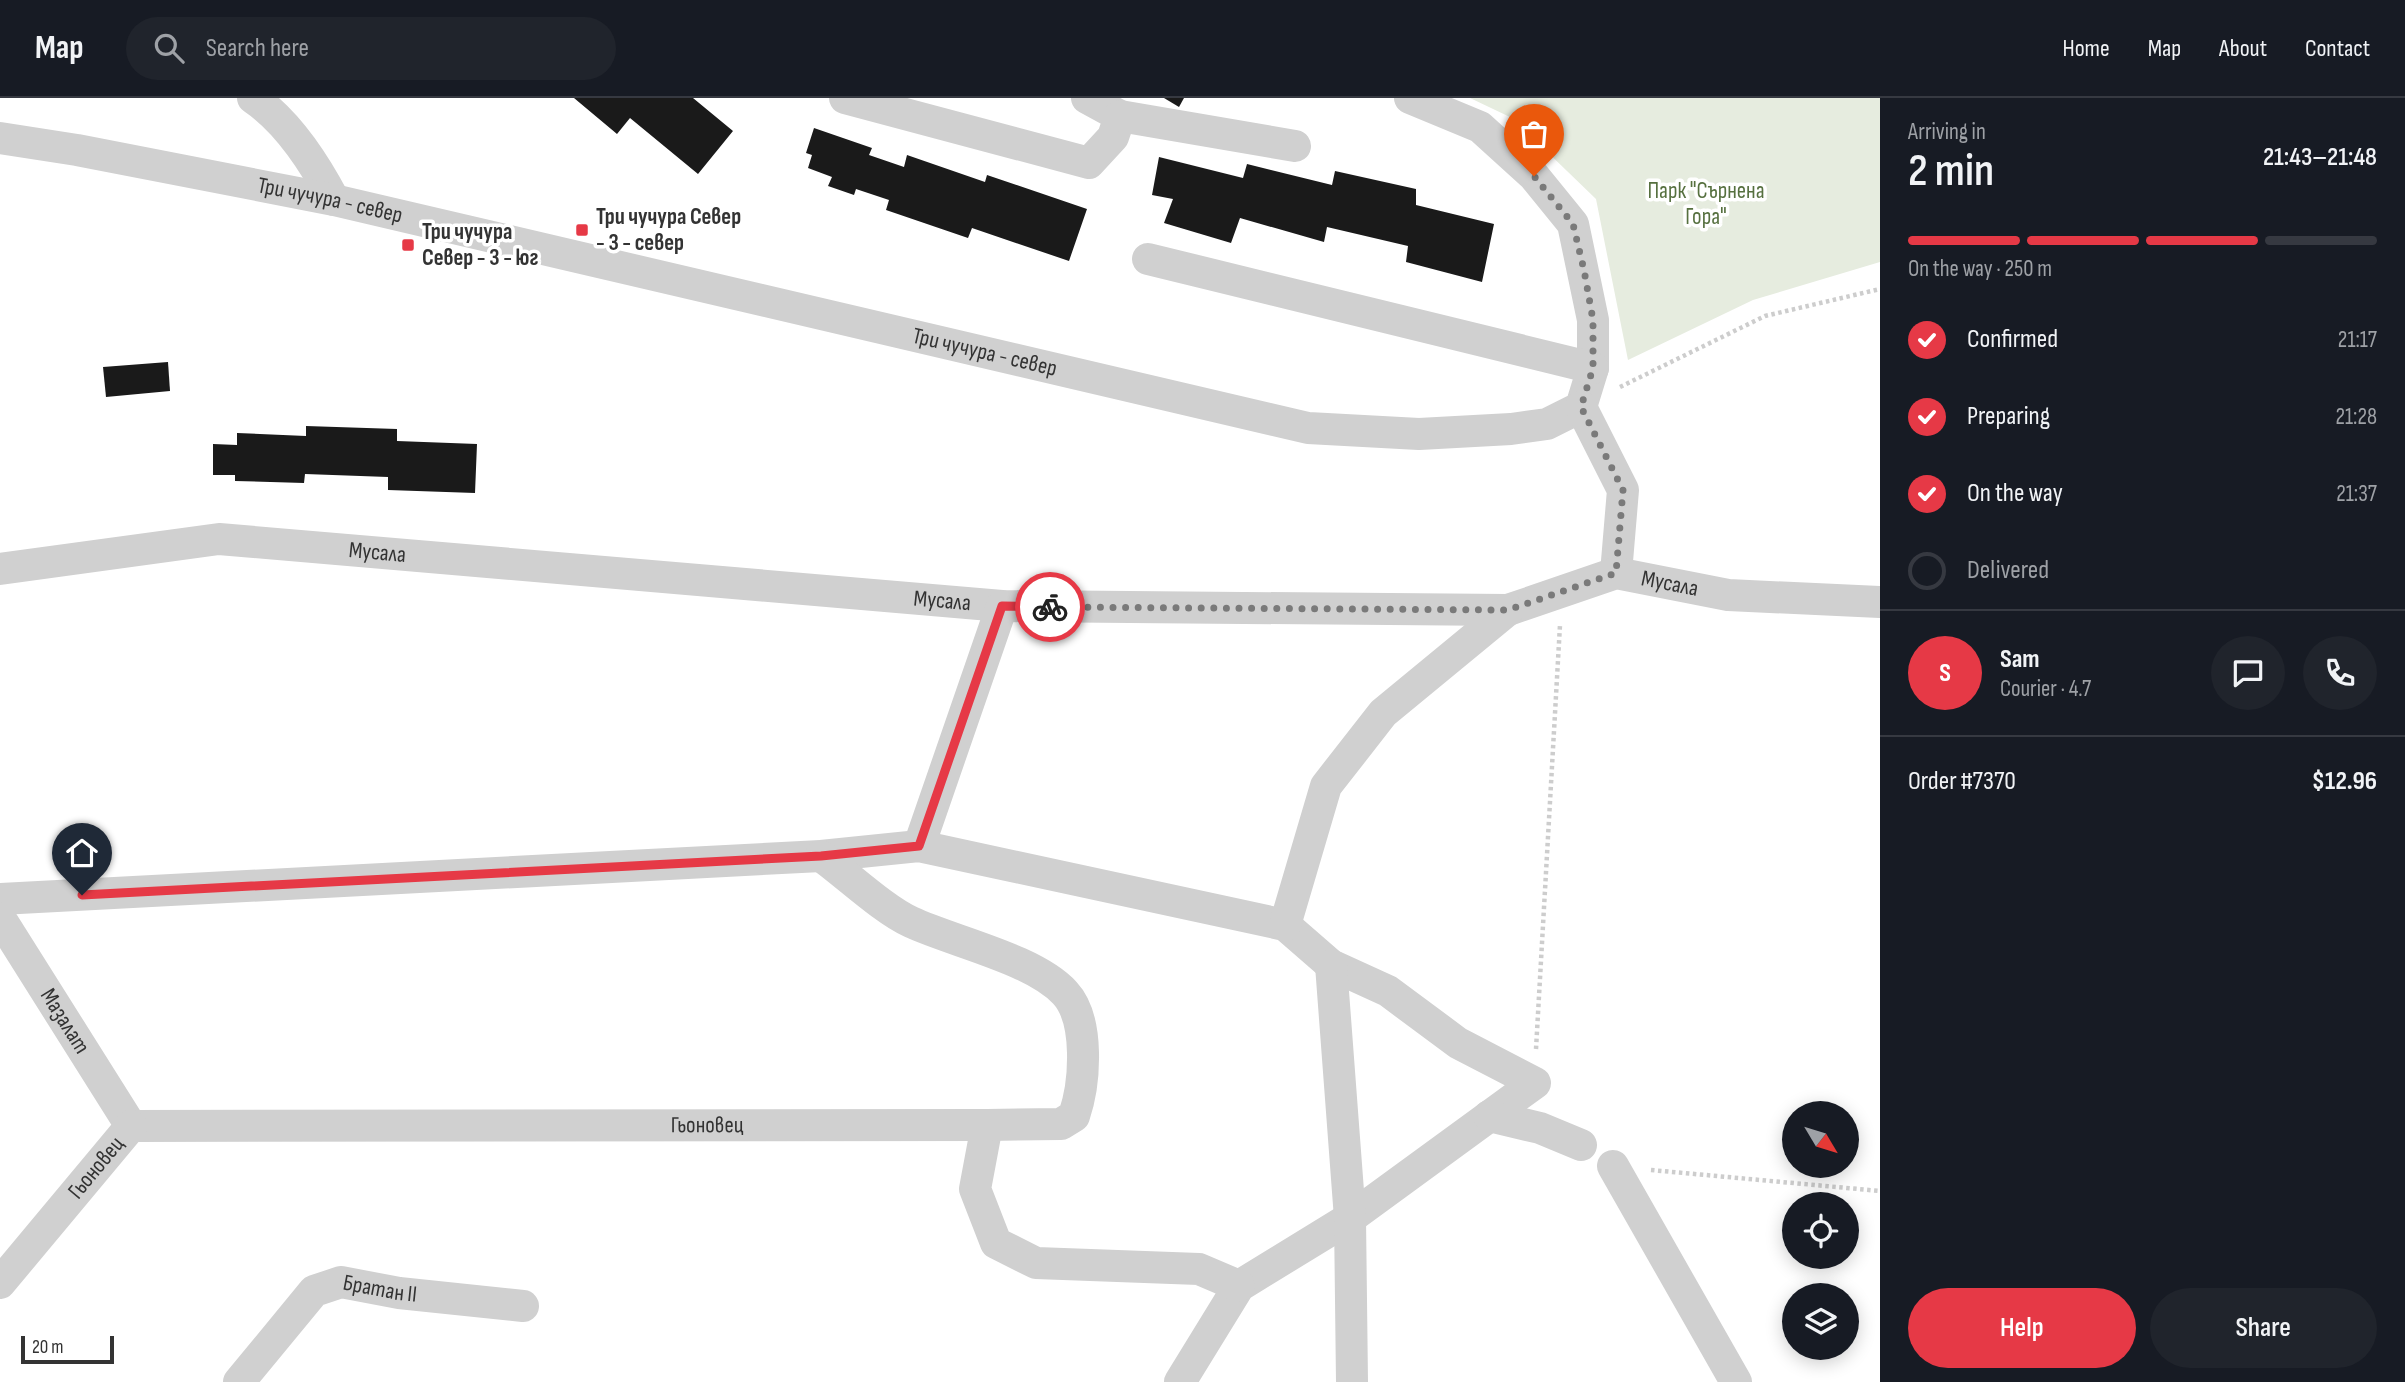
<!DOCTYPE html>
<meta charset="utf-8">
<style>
:root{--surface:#171b24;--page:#20242c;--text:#f1f3f6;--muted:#9ea1a6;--line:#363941;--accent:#e63946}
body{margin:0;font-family:"Sofia Sans Condensed",sans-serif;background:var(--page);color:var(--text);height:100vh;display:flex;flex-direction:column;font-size:26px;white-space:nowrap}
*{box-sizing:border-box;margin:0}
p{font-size:23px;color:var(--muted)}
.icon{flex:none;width:38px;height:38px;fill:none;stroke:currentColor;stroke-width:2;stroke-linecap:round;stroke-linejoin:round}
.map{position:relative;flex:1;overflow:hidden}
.panel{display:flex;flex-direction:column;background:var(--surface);width:525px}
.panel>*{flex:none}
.needle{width:46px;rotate:128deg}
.buttons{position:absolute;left:1782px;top:1003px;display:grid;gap:14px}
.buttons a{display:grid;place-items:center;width:77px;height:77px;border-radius:50%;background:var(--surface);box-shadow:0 4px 18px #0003;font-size:35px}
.scale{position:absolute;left:21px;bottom:18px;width:93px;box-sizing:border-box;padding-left:7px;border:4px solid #333;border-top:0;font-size:19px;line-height:24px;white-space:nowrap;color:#333;-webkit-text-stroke:5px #fff;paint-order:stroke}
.pin{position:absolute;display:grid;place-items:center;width:60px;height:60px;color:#fff;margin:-72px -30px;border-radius:50% 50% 50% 0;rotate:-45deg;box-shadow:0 0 7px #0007}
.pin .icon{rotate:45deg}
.courier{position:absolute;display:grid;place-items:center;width:70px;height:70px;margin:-35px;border:5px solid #e63946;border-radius:50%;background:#fff;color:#222;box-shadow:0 2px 9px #0007}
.summary em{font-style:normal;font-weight:600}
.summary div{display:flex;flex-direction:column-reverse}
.summary{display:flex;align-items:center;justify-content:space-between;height:119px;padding:0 28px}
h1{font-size:46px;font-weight:600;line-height:52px}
.bar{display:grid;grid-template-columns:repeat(4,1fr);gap:10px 7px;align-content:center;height:84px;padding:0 28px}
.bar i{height:9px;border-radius:5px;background:var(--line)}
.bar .selected{background:var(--accent)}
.bar p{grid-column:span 4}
.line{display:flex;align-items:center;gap:18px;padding:0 28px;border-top:2px solid var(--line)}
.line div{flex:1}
.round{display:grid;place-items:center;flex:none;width:74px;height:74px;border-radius:37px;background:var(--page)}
ol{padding:0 28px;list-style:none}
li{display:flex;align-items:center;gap:21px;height:77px}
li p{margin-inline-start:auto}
li .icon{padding:7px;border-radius:50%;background:var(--accent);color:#fff;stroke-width:4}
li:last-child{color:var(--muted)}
li i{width:38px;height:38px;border:4px solid var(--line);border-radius:50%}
.button{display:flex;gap:14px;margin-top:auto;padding:14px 28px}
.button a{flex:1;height:80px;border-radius:42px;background:var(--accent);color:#fff;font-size:28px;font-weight:600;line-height:80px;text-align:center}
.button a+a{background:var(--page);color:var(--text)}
header{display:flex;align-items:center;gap:42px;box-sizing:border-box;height:98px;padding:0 35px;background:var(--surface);border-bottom:2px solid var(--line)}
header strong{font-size:33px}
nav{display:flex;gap:38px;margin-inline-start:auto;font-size:24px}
.search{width:490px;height:63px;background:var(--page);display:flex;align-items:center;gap:18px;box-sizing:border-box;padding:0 24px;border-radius:38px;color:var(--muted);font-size:26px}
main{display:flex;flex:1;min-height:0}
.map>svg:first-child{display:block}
.green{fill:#e6ecdf}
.building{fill:#1a1a1a}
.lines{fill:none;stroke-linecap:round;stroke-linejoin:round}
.path{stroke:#cdcdcd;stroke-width:4.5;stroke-dasharray:3.5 3.5;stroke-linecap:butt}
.minor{stroke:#d0d0d0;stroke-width:32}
.done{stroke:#7a7a7a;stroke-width:7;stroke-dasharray:0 12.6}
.route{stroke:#e63946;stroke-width:9}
.poi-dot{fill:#e63946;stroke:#fff;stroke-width:2.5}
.labels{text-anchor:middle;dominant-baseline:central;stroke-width:7;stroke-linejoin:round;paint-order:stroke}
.park-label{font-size:23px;fill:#56703f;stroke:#fff}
.street-label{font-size:23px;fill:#333;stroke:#fff}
.poi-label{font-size:23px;font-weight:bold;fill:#333;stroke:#fff;text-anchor:start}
</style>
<header>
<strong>Map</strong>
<div class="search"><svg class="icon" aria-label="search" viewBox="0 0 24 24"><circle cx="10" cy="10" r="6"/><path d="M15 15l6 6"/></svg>Search here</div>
<nav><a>Home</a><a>Map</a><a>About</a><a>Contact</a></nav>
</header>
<main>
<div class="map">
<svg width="1880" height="1284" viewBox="0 0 1880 1284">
<rect width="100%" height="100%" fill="#fff"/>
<polygon class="green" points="1470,0 1880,0 1880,164 1753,202 1628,262 1596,101 1512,20"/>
<g class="building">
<polygon points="574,0 693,0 733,33 698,76 630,20 617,36"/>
<polygon points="1164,0 1184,0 1179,9"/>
<polygon points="814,30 872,50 869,57 904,69 907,57 985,84 987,77 1087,111 1069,163 972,130 968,140 886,112 889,102 856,91 854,97 828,88 832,79 808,70 812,57 806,55"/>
<polygon points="1159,59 1243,80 1247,66 1332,87 1335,73 1416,91 1416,107 1494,126 1482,184 1406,164 1408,148 1327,129 1324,144 1240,120 1231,145 1164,125 1173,101 1152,97"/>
<polygon points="168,264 170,293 106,299 103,269"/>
<polygon points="306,328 397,331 397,343 477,346 475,395 388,392 388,379 305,376 304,385 235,383 235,377 213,377 213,346 237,347 237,335 306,338"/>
</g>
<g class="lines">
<g class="path">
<polyline points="1620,289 1765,218 1880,191"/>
<polyline points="1536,951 1560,527"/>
<polyline points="1651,1072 1880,1093"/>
</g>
<g class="minor">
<path d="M 253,0 C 287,23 315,66 334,102"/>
<polyline points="845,0 1089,65 1113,39 1120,18 1087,0"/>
<polyline points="1120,18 1295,48"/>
<path id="s1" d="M 0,40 L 77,52 L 334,102 L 1308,330 L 1419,336 L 1511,331 L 1547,326 L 1581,309 L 1593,270 L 1593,222 L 1573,126 L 1534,78 L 1480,29 L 1410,0"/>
<polyline points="1148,161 1593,270"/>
<polyline points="1581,309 1623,392 1616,475"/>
<path id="s2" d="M 0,471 L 219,441 L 1002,508 L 1508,512 L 1616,475 L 1728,497 L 1880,504"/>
<polyline points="919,748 1002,508"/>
<polyline points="0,801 821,758 919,748 1285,827 1331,867 1388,893 1458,945 1535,985 1350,1120 1239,1188 1180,1284"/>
<path id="s3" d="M 0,820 L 131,1028"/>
<polyline points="1285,827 1326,688 1383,615 1508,512"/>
<polyline points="1331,867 1350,1120 1352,1284"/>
<polyline points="1489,1018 1540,1030 1581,1047"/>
<polyline points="987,1027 975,1091 996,1145 1036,1165 1199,1171 1239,1188"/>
<path id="s4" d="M 131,1028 L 987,1027 L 1061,1026 L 1074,1018 C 1085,986 1090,922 1065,895 C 1034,861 954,844 911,824 C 884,812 846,776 821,758"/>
<polyline points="1613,1068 1736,1284"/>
<path id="s5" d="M 0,1185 L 131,1028"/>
<path id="s6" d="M 239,1284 L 314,1193 L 341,1184 L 399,1195 L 523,1208"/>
</g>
</g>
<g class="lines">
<polyline class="done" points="1050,509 1508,512 1616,475 1623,392 1581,309 1593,270 1593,222 1584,172 1573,126 1534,78"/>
<polyline class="route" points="82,797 821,758 919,748 1002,508 1050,509"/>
</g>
<g class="poi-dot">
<rect x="575" y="125" width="14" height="14" rx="3.5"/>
<rect x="401" y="140" width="14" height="14" rx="3.5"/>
</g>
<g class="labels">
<g class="park-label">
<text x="1706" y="93">Парк "Сърнена<tspan x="1706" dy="26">Гора"</tspan></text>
</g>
<g class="street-label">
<text stroke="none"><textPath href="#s1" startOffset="336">Три чучура - север</textPath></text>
<text stroke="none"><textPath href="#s1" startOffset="1008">Три чучура - север</textPath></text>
<text stroke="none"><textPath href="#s2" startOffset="380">Мусала</textPath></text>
<text stroke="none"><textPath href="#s2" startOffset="1682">Мусала</textPath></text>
<text stroke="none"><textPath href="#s2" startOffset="947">Мусала</textPath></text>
<text stroke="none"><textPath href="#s3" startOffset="122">Мазалат</textPath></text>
<text stroke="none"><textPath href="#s4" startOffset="576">Гьоновец</textPath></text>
<text stroke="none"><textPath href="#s5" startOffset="150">Гьоновец</textPath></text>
<text stroke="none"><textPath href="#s6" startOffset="186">Братан ІІ</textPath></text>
</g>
<g class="poi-label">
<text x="596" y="119">Три чучура Север<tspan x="596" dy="26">- 3 - север</tspan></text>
<text x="422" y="134">Три чучура<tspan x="422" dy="26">Север - 3 - юг</tspan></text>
</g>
</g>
</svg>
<div class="buttons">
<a><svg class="needle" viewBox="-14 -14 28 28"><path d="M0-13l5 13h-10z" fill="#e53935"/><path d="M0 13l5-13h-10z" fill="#9ea1a6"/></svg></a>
<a><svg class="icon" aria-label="locate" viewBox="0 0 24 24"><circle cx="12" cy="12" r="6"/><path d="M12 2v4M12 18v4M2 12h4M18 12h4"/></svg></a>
<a><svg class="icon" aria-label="layers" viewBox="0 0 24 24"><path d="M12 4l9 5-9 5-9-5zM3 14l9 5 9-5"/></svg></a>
</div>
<div class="scale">20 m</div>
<div class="pin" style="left:1534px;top:78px;background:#ea580c"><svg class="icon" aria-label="bag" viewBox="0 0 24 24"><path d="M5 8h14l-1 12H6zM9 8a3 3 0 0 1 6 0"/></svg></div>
<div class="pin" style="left:82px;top:797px;background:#1f2937"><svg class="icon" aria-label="home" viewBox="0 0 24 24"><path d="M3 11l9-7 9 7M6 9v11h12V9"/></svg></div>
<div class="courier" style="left:1050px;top:509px"><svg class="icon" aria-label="bike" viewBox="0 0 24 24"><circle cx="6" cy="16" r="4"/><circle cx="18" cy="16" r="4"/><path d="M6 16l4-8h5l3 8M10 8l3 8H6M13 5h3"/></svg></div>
</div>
<section class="panel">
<div class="summary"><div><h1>2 min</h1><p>Arriving in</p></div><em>21:43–21:48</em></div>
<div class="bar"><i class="selected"></i><i class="selected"></i><i class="selected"></i><i></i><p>On the way · 250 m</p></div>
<ol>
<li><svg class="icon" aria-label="check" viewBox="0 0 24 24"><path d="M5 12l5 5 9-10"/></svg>Confirmed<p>21:17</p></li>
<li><svg class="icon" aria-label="check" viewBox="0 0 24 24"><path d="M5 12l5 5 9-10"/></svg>Preparing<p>21:28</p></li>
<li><svg class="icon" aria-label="check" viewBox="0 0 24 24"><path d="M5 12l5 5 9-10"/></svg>On the way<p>21:37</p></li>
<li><i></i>Delivered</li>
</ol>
<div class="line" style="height:126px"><b class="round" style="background:var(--accent);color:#fff">S</b><div><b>Sam</b><p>Courier · 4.7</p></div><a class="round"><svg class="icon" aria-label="chat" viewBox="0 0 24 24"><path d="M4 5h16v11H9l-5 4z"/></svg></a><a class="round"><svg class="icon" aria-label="phone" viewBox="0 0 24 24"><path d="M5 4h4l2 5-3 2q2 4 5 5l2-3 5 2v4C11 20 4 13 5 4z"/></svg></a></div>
<div class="line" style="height:91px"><div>Order #7370</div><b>$12.96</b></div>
<div class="button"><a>Help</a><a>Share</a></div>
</section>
</main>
